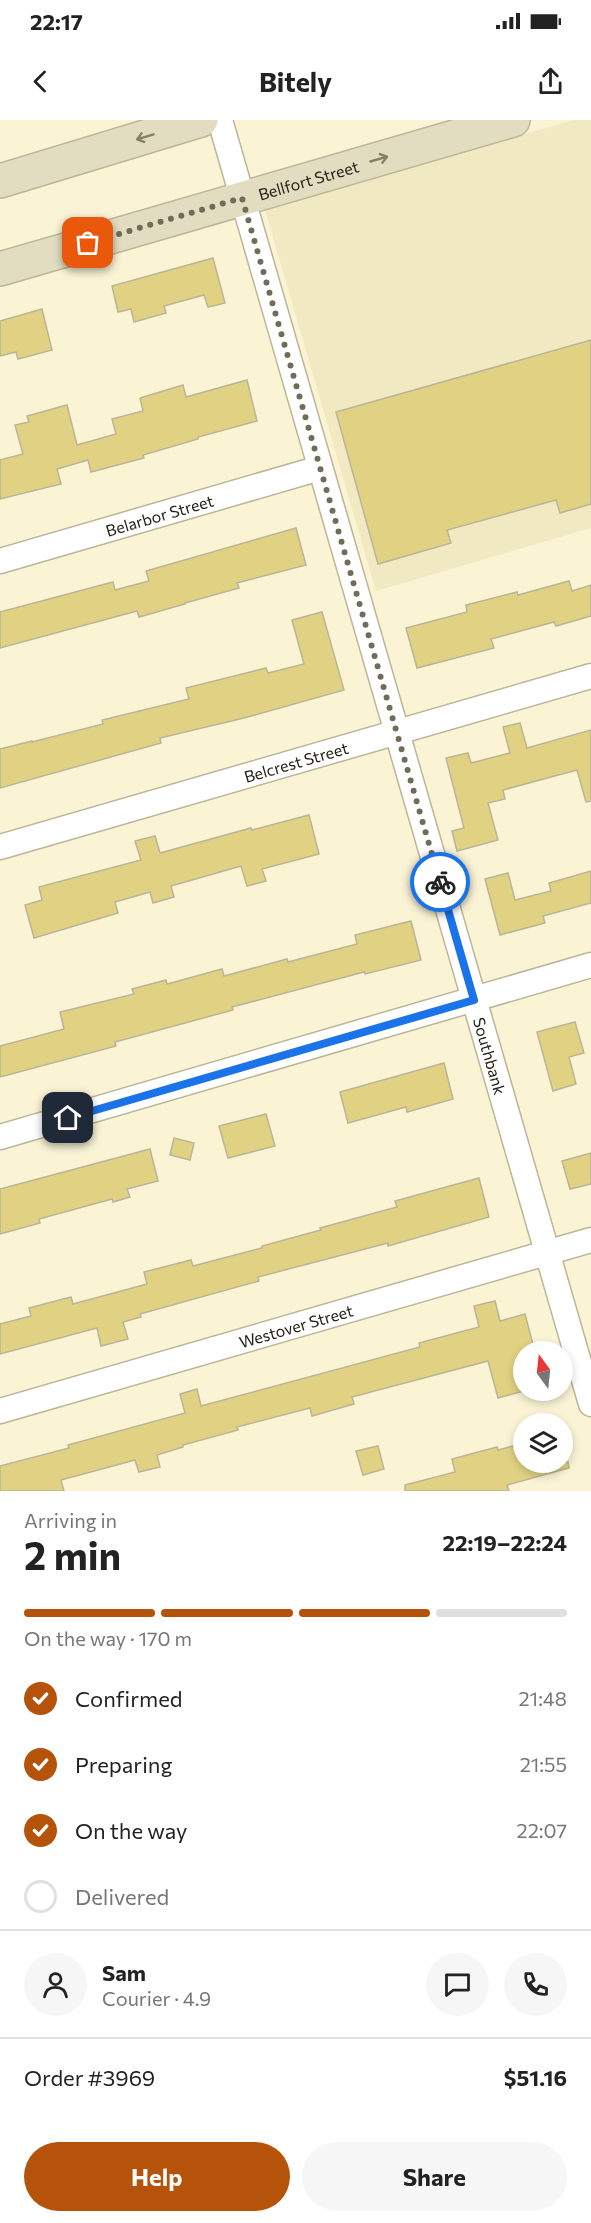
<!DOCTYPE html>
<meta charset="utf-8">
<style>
:root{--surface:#fff;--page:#f6f6f6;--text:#222;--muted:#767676;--line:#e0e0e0;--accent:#b45309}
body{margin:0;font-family:Commissioner,sans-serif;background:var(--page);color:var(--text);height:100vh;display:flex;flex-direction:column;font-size:22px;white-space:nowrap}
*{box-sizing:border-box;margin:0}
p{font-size:20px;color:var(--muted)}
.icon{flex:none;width:33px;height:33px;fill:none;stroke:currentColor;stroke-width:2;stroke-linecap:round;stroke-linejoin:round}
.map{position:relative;height:1371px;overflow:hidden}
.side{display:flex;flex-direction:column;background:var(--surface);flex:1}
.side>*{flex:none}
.needle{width:39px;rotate:345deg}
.buttons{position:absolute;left:513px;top:1221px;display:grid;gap:12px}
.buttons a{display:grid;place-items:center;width:60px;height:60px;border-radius:50%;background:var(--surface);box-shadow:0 3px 9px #0003;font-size:30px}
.pin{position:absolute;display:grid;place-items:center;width:51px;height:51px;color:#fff;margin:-26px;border-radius:12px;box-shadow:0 3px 9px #0006}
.courier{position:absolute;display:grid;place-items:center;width:60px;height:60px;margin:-30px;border:4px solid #1a73e8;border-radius:50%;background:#fff;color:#222;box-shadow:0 2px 8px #0007}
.headline em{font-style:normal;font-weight:700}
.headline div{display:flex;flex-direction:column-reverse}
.headline{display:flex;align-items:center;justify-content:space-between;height:102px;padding:0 24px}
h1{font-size:39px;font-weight:700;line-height:45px}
.bar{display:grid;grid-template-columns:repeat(4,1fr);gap:9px 6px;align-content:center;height:72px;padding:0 24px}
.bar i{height:8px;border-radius:4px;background:var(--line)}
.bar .on{background:var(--accent)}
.bar p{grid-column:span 4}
.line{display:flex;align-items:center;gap:15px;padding:0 24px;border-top:2px solid var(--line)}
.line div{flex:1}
.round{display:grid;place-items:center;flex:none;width:63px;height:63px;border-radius:32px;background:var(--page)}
ol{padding:0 24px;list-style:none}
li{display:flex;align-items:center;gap:18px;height:66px}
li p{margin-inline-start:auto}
li .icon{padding:6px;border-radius:50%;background:var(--accent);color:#fff;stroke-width:4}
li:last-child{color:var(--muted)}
li i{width:33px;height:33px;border:3px solid var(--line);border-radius:50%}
.action{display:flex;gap:12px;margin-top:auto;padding:12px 24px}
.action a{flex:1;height:69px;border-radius:36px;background:var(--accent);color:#fff;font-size:24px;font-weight:700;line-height:69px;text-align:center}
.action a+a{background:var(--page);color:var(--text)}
.status{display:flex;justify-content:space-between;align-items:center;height:42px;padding:0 30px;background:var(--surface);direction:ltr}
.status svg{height:16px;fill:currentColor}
header{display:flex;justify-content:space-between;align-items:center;height:78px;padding:0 24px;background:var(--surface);font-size:27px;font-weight:700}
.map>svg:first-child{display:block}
.built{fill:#f1e9c2}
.building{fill:#e1d283;stroke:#bbb597;stroke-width:1.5}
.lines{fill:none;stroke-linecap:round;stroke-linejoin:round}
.minor-casing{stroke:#bcb698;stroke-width:27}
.secondary-casing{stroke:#bcb698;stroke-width:36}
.minor{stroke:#fff;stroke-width:24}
.secondary{stroke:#e2ddc0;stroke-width:33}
.oneway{stroke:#83806b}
.done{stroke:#6f6c59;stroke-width:6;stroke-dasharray:0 10.8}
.route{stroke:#1a73e8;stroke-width:8}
.labels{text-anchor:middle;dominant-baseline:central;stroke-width:5;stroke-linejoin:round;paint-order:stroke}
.street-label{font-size:16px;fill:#242216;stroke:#fff}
</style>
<div class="status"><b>22:17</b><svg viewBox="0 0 49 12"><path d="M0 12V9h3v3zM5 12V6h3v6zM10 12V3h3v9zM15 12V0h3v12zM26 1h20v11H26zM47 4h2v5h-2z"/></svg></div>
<header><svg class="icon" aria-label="back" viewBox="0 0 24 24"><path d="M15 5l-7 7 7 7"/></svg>Bitely<svg class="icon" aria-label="share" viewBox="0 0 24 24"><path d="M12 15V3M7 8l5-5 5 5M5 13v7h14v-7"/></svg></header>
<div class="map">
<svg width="591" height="1371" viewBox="0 0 591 1371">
<rect width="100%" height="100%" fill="#faf4d5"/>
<polygon class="built" points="573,0 591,0 591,408 376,471 265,90"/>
<g class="building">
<polygon points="213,138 225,183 208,187 204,175 164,186 166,193 134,202 131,189 118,192 112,166"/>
<polygon points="42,189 52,230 18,239 16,232 0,236 0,201"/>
<polygon points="591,220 591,384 560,393 556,380 447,410 451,423 378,444 336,292"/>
<polygon points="247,260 257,301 198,317 198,319 143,335 144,338 91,352 88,340 57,349 61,364 0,379 0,340 23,334 15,305 29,302 27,296 67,285 77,325 116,314 112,299 143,291 140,278 183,265 186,277"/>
<polygon points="296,408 306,445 237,463 239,468 185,483 185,484 139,497 137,491 0,528 0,492 113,462 115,470 149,461 146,451"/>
<polygon points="569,461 572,471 591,465 591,496 556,506 554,502 491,519 494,528 417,548 406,508 467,492 466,485 517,472 518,475"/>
<polygon points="322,492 344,570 244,598 160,618 161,623 0,668 0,629 32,621 32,622 103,604 102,600 189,579 186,568 266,548 268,553 304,544 292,500"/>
<polygon points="520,603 527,628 591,610 591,681 586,682 577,650 503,670 505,679 488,683 498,720 457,731 452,711 464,708 446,638 468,633 471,643 510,633 503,607"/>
<polygon points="309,695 319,734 262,749 266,761 247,766 241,746 171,766 174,777 153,783 150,772 115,782 118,793 34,818 25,785 42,780 39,767 141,740 135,721 155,716 160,733 251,708 252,710"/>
<polygon points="591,751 591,783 543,796 545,803 500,815 485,759 508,753 515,780 551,771 549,763"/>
<polygon points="411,801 421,840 365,854 364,852 232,887 233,890 115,922 116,926 0,957 0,926 64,909 60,892 134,874 132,869 166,860 167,864 222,849 224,856 287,839 288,842 357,824 355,815"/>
<polygon points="575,902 584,933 569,937 576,964 553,971 537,912"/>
<polygon points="444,943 453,979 407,992 406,987 348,1003 340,972"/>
<polygon points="266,994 275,1026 228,1038 219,1006"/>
<polygon points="174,1018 194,1023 190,1040 170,1035"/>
<polygon points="150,1029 158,1061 127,1069 130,1077 113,1082 112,1079 39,1099 40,1103 0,1114 0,1069"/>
<polygon points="591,1033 591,1064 570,1069 562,1041"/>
<polygon points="479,1058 489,1097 388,1126 388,1123 258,1157 259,1161 140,1194 141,1197 123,1202 128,1219 101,1226 97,1208 0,1234 0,1204 31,1196 29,1188 71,1177 73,1184 147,1164 144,1152 191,1140 193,1146 262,1128 262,1126 321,1110 320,1108 397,1087 395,1081"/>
<polygon points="495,1181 500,1201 525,1194 535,1232 524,1232 524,1271 498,1278 488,1241 352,1277 354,1284 312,1296 310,1288 237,1307 238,1310 183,1325 183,1327 157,1335 160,1347 139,1352 135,1340 61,1360 64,1371 0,1371 0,1346 69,1328 68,1325 185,1293 180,1274 197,1269 201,1286 420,1227 419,1223 479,1207 474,1186"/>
<polygon points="524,1323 524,1342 568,1342 569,1348 507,1365 509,1371 405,1371 405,1365 455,1352 452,1339 497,1327 498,1330"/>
<polygon points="378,1326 384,1349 363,1355 356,1331"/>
</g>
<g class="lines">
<defs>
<g id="minor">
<path id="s1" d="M 220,0 L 591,1284"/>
<path id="s2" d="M 0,441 L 320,348"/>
<path id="s3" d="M 0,727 L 591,556"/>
<polyline points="0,1017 591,845"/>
<path id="s4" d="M 0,1291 L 591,1120"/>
</g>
<g id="secondary">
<polyline points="0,61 201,0"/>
<path id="s5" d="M 0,149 L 513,0"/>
</g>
</defs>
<use href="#minor" class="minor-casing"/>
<use href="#secondary" class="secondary-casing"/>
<use href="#minor" class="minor"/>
<use href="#secondary" class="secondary"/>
</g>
<defs><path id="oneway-shaft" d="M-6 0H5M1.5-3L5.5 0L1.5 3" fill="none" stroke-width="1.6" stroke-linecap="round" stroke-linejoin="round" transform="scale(1.5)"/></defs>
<g class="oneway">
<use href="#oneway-shaft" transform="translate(145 17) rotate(163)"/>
<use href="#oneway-shaft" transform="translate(379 39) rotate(-16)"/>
</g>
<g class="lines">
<polyline class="done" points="88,123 242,78 440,762"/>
<polyline class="route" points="68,998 474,880 440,762"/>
</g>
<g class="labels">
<g class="street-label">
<text stroke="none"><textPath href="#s5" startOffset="321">Bellfort Street</textPath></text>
<text stroke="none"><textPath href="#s2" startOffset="166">Belarbor Street</textPath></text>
<text stroke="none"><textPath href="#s3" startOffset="308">Belcrest Street</textPath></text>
<text stroke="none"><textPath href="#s1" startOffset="974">Southbank</textPath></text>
<text stroke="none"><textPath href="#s4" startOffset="308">Westover Street</textPath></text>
</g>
</g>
</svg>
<div class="buttons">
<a><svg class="needle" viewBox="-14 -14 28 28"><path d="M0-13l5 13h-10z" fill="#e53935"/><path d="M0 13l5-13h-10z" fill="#767676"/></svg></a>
<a><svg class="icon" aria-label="layers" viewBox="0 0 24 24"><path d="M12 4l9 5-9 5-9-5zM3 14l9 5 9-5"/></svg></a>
</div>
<div class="pin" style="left:88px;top:123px;background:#ea580c"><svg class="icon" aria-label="bag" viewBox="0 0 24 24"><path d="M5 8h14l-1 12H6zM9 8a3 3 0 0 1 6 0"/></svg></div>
<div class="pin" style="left:68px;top:998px;background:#1f2937"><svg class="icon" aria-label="home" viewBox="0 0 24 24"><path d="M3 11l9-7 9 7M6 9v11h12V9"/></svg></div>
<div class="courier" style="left:440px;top:762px"><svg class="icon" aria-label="bike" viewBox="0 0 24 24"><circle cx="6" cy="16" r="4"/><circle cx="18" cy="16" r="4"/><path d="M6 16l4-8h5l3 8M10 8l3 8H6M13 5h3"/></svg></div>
</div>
<section class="side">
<div class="headline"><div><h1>2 min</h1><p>Arriving in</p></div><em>22:19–22:24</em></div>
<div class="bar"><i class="on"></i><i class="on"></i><i class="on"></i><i></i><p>On the way · 170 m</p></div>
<ol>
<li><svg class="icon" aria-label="check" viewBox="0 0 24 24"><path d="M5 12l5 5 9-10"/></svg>Confirmed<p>21:48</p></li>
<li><svg class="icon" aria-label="check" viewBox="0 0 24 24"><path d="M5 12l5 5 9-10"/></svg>Preparing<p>21:55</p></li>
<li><svg class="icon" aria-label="check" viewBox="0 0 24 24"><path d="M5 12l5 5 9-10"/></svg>On the way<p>22:07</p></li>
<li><i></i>Delivered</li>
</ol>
<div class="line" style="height:108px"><a class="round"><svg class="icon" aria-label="person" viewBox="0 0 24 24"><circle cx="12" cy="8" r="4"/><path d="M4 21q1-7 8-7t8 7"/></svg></a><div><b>Sam</b><p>Courier · 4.9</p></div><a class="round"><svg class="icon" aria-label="chat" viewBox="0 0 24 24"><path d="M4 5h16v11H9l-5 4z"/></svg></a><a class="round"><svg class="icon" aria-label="phone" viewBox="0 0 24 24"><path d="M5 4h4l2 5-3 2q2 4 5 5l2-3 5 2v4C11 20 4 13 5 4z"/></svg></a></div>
<div class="line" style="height:78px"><div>Order #3969</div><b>$51.16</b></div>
<div class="action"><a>Help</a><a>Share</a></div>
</section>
